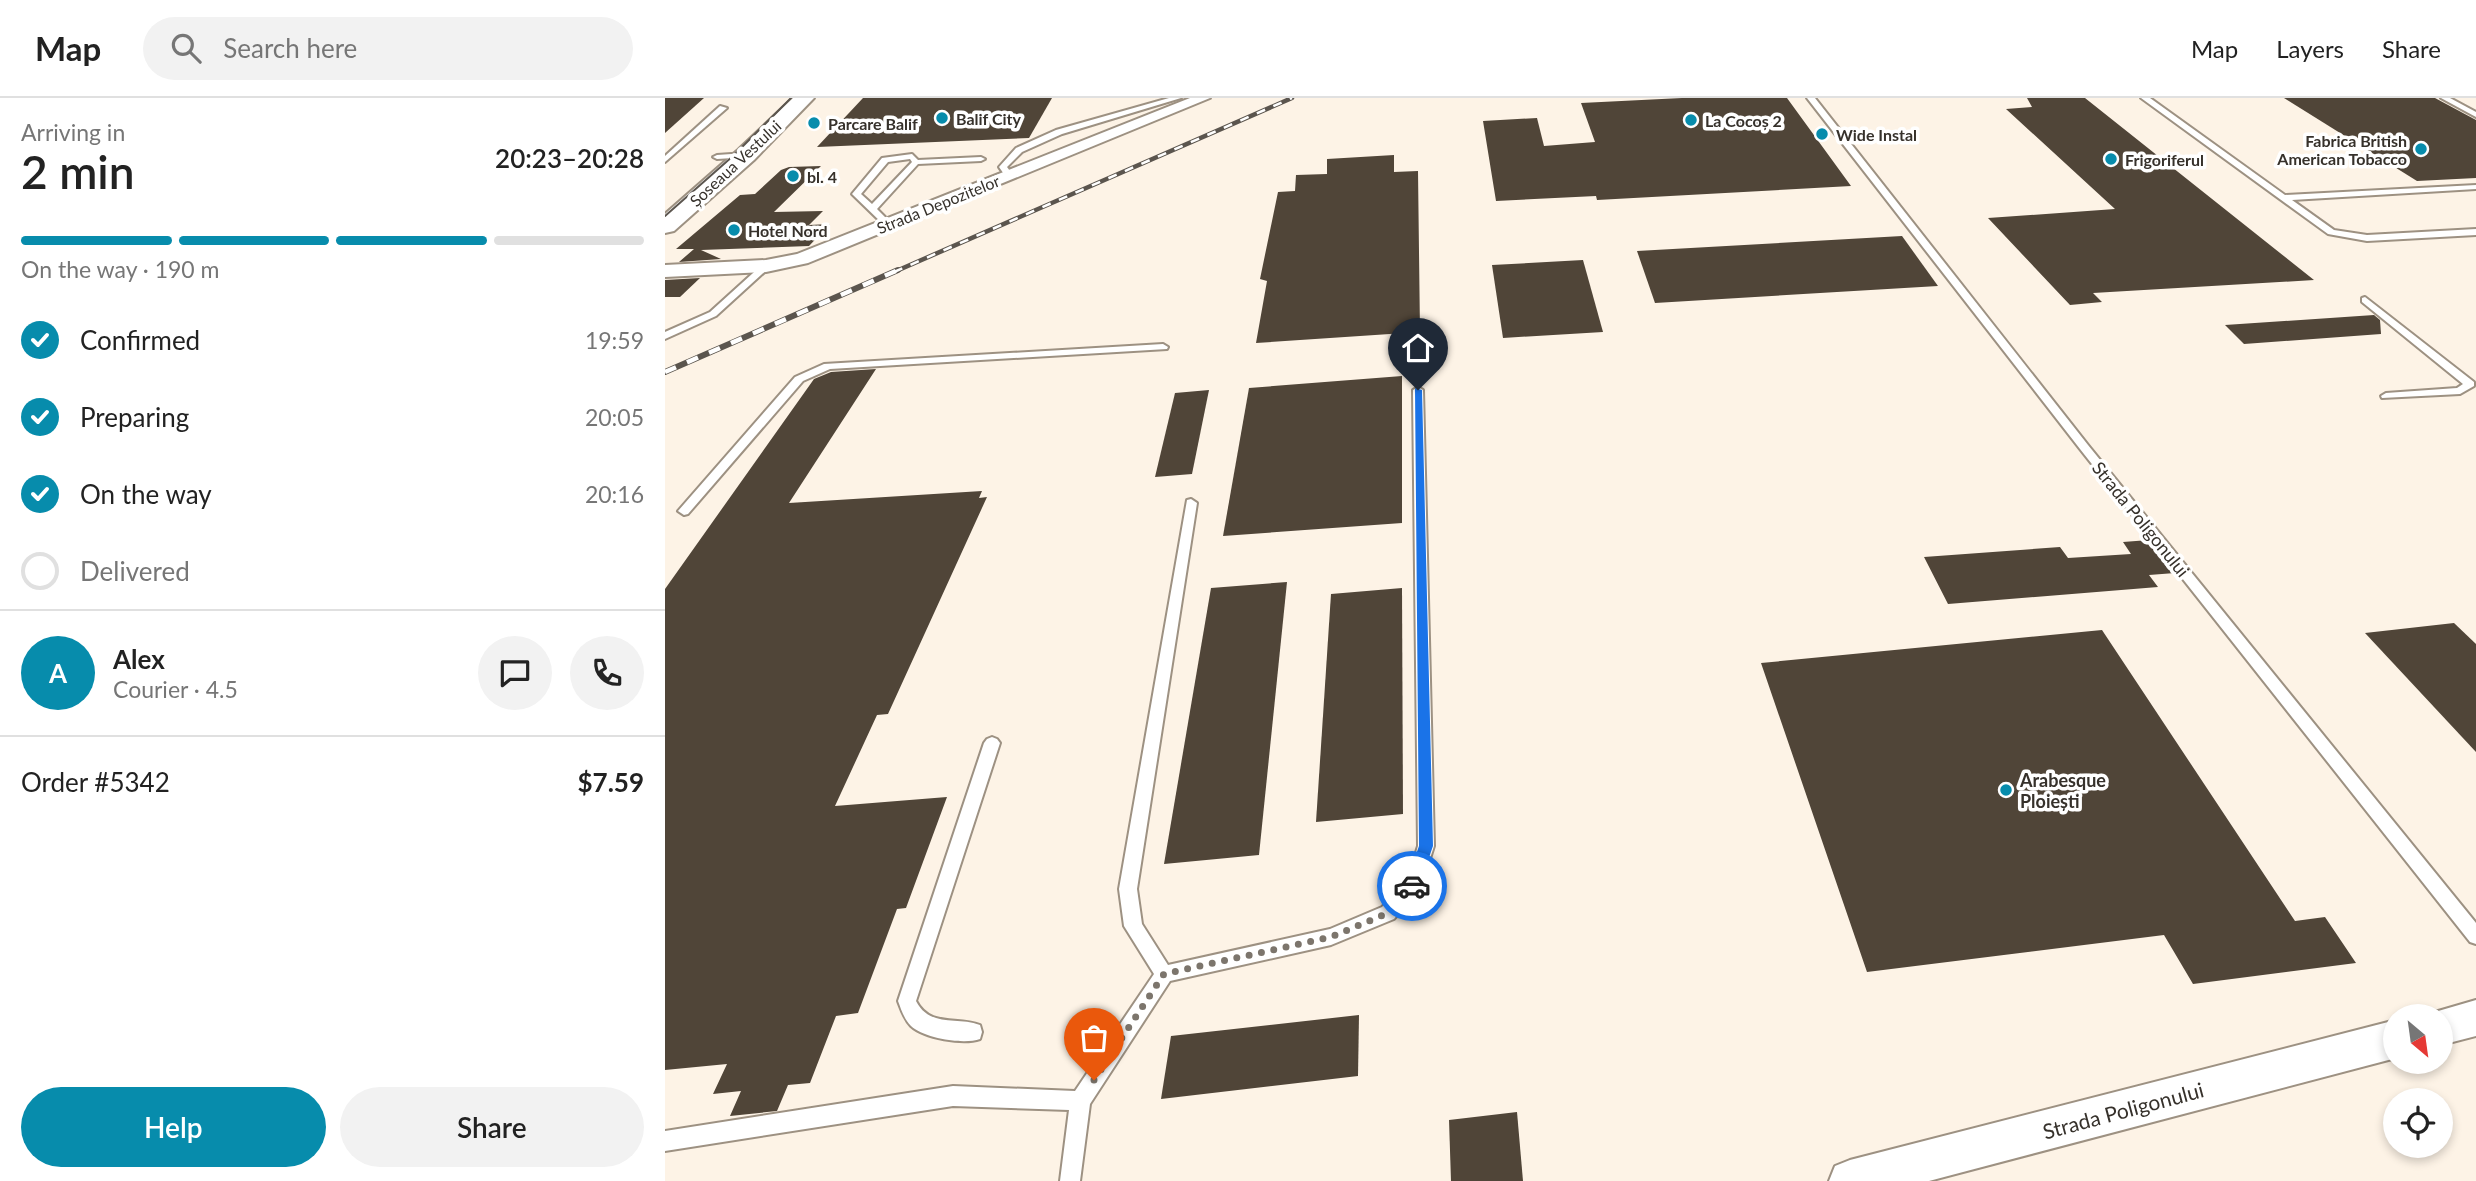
<!DOCTYPE html>
<meta charset="utf-8">
<style>
:root{--surface:#fff;--page:#f2f2f2;--text:#222;--muted:#767676;--line:#e0e0e0;--accent:#078cac}
body{margin:0;font-family:Lato,sans-serif;background:var(--page);color:var(--text);height:100vh;display:flex;flex-direction:column;font-size:26px;white-space:nowrap}
*{box-sizing:border-box;margin:0}
p{font-size:23px;color:var(--muted)}
.icon{flex:none;width:38px;height:38px;fill:none;stroke:currentColor;stroke-width:2;stroke-linecap:round;stroke-linejoin:round}
.map{position:relative;flex:1;overflow:hidden}
.panel{display:flex;flex-direction:column;background:var(--surface);width:665px}
.panel>*{flex:none}
.needle{width:46px;rotate:151deg}
.controls{position:absolute;left:1718px;top:906px;display:grid;gap:14px}
.controls a{display:grid;place-items:center;width:70px;height:70px;border-radius:50%;background:var(--surface);box-shadow:0 4px 10px #0003;font-size:35px}
.pin{position:absolute;display:grid;place-items:center;width:60px;height:60px;color:#fff;margin:-72px -30px;border-radius:50% 50% 50% 0;rotate:-45deg;box-shadow:0 0 7px #0007}
.pin .icon{rotate:45deg}
.courier{position:absolute;display:grid;place-items:center;width:70px;height:70px;margin:-35px;border:5px solid #1a73e8;border-radius:50%;background:#fff;color:#222;box-shadow:0 2px 9px #0007}
.summary em{font-style:normal;font-weight:600}
.summary div{display:flex;flex-direction:column-reverse}
.summary{display:flex;align-items:center;justify-content:space-between;height:119px;padding:0 21px}
h1{font-size:46px;font-weight:600;line-height:52px}
.bar{display:grid;grid-template-columns:repeat(4,1fr);gap:10px 7px;align-content:center;height:84px;padding:0 21px}
.bar i{height:9px;border-radius:5px;background:var(--line)}
.bar .current{background:var(--accent)}
.bar p{grid-column:span 4}
.line{display:flex;align-items:center;gap:18px;padding:0 21px;border-top:2px solid var(--line)}
.line div{flex:1}
.round{display:grid;place-items:center;flex:none;width:74px;height:74px;border-radius:37px;background:var(--page)}
ol{padding:0 21px;list-style:none}
li{display:flex;align-items:center;gap:21px;height:77px}
li p{margin-inline-start:auto}
li .icon{padding:7px;border-radius:50%;background:var(--accent);color:#fff;stroke-width:4}
li:last-child{color:var(--muted)}
li i{width:38px;height:38px;border:4px solid var(--line);border-radius:50%}
.button{display:flex;gap:14px;margin-top:auto;padding:14px 21px}
.button a{flex:1;height:80px;border-radius:42px;background:var(--accent);color:#fff;font-size:28px;font-weight:600;line-height:80px;text-align:center}
.button a+a{background:var(--page);color:var(--text)}
header{display:flex;align-items:center;gap:42px;box-sizing:border-box;height:98px;padding:0 35px;background:var(--surface);border-bottom:2px solid var(--line)}
header strong{font-size:33px}
nav{display:flex;gap:38px;margin-inline-start:auto;font-size:24px}
.search{width:490px;height:63px;background:var(--page);display:flex;align-items:center;gap:18px;box-sizing:border-box;padding:0 24px;border-radius:38px;color:var(--muted);font-size:26px}
main{display:flex;flex:1;min-height:0}
.map>svg:first-child{display:block}
.building{fill:#504538}
.lines{fill:none;stroke-linecap:round;stroke-linejoin:round}
.lane-casing{stroke:#9d9182;stroke-width:4}
.street-casing{stroke:#9d9182;stroke-width:4}
.secondary-casing{stroke:#9d9182;stroke-width:4}
.lane{fill:#fff;fill-rule:evenodd}
.street{fill:#fff;fill-rule:evenodd}
.secondary{fill:#fff;fill-rule:evenodd}
.tram{stroke:#5b554e;stroke-width:2}
.rail-far1-casing{stroke:#5b554e;stroke-width:4.5}
.rail-casing{stroke:#5b554e;stroke-width:6}
.rail-far1{stroke:#fff;stroke-width:2.5;stroke-dasharray:9;stroke-linecap:butt}
.rail{stroke:#fff;stroke-width:4.5;stroke-dasharray:12;stroke-linecap:butt}
.route{fill:#1a73e8}
.done{stroke:#7c756c;stroke-width:7;stroke-dasharray:0 12.6}
.poi-dot{fill:#078cac;stroke:#fff;stroke-width:2.5}
.labels{text-anchor:middle;dominant-baseline:central;stroke-width:7;stroke-linejoin:round;paint-order:stroke}
.far-poi-label{font-size:16px;font-weight:bold;fill:#36312b;stroke:#fff;text-anchor:start}
.far-street-label{font-size:16px;fill:#36312b;stroke:#fff}
.street-label{font-size:18px;fill:#36312b;stroke:#fff}
.poi-label{font-size:18px;font-weight:bold;fill:#36312b;stroke:#fff;text-anchor:start}
.near-street-label{font-size:21px;fill:#36312b;stroke:#fff}
</style>
<header>
<strong>Map</strong>
<div class="search"><svg class="icon" aria-label="search" viewBox="0 0 24 24"><circle cx="10" cy="10" r="6"/><path d="M15 15l6 6"/></svg>Search here</div>
<nav><a>Map</a><a>Layers</a><a>Share</a></nav>
</header>
<main>
<section class="panel">
<div class="summary"><div><h1>2 min</h1><p>Arriving in</p></div><em>20:23–20:28</em></div>
<div class="bar"><i class="current"></i><i class="current"></i><i class="current"></i><i></i><p>On the way · 190 m</p></div>
<ol>
<li><svg class="icon" aria-label="check" viewBox="0 0 24 24"><path d="M5 12l5 5 9-10"/></svg>Confirmed<p>19:59</p></li>
<li><svg class="icon" aria-label="check" viewBox="0 0 24 24"><path d="M5 12l5 5 9-10"/></svg>Preparing<p>20:05</p></li>
<li><svg class="icon" aria-label="check" viewBox="0 0 24 24"><path d="M5 12l5 5 9-10"/></svg>On the way<p>20:16</p></li>
<li><i></i>Delivered</li>
</ol>
<div class="line" style="height:126px"><b class="round" style="background:var(--accent);color:#fff">A</b><div><b>Alex</b><p>Courier · 4.5</p></div><a class="round"><svg class="icon" aria-label="chat" viewBox="0 0 24 24"><path d="M4 5h16v11H9l-5 4z"/></svg></a><a class="round"><svg class="icon" aria-label="phone" viewBox="0 0 24 24"><path d="M5 4h4l2 5-3 2q2 4 5 5l2-3 5 2v4C11 20 4 13 5 4z"/></svg></a></div>
<div class="line" style="height:91px"><div>Order #5342</div><b>$7.59</b></div>
<div class="button"><a>Help</a><a>Share</a></div>
</section>
<div class="map">
<svg width="1811" height="1083" viewBox="0 0 1811 1083">
<rect width="100%" height="100%" fill="#fdf3e6"/>
<g class="building">
<polygon points="0,0 39,0 0,35"/>
<polygon points="198,0 387,0 364,40 152,49"/>
<polygon points="1017,0 1122,0 1186,88 932,102 931,98 831,103 818,23 872,20 879,48 930,44 916,5"/>
<polygon points="1362,0 1420,0 1649,182 1428,195 1437,204 1405,207 1323,120 1450,111 1341,11 1367,9"/>
<polygon points="1619,0 1770,0 1811,22 1811,80 1752,83"/>
<polygon points="729,57 729,74 753,73 755,234 591,245 602,183 595,181 613,94 630,93 631,77 662,76 662,61"/>
<polygon points="156,68 109,114 158,113 144,127 165,126 144,148 36,152 56,161 14,164 29,151 11,151 75,97 90,96 116,72 124,69"/>
<polygon points="1237,138 1273,188 990,205 972,153"/>
<polygon points="918,162 938,234 838,240 827,167"/>
<polygon points="35,180 15,199 0,199 0,182"/>
<polygon points="1709,217 1715,222 1716,236 1579,246 1560,227"/>
<polygon points="211,271 124,405 317,393 314,400 322,399 223,616 212,617 170,708 282,699 241,810 232,811 193,915 171,918 145,985 123,987 112,1013 65,1018 76,993 48,996 62,966 0,972 0,491 149,281 166,274"/>
<polygon points="737,278 737,425 558,438 584,290"/>
<polygon points="544,292 527,376 490,379 510,295"/>
<polygon points="1484,442 1510,475 1484,477 1493,489 1283,506 1259,459 1395,449 1403,460 1466,456 1458,444"/>
<polygon points="622,484 594,757 499,766 546,490"/>
<polygon points="737,490 738,716 651,724 666,496"/>
<polygon points="1789,525 1811,546 1811,654 1700,535"/>
<polygon points="1437,532 1630,823 1660,819 1691,865 1528,886 1499,837 1202,874 1096,565"/>
<polygon points="694,917 693,978 496,1001 506,938"/>
<polygon points="852,1014 858,1083 786,1083 784,1022"/>
</g>
<g class="lines">
<defs>
<g id="lane">
<polygon points="504,0 516,0 397,36 357,54 342,69 348,77 347,79 341,79 334,69 351,50 391,32"/>
<polygon points="1142,0 1150,0 1423,347 1811,825 1811,846 1805,844 1415,351"/>
<polygon points="1476,0 1485,0 1620,97 1811,87 1811,91 1627,102 1669,132 1702,137 1811,131 1811,137 1702,143 1663,136"/>
<polygon points="1776,0 1785,0 1811,14 1811,19"/>
<polygon points="55,8 62,10 0,64 0,58"/>
<polygon points="81,55 84,55 84,59 52,61 48,59 52,57"/>
<path d="M 247,56 L 253,62 L 316,59 L 320,61 L 316,63 L 253,66 L 212,111 L 227,126 L 220,128 L 187,96 L 217,60 ZM 245,61 L 247,64 L 207,106 L 196,96 L 223,64 Z"/>
<polygon points="98,166 106,168 51,218 0,241 0,234 45,214"/>
<polygon points="1700,199 1809,284 1809,288 1795,296 1717,300 1716,298 1721,295 1792,290 1798,286 1697,204 1697,200"/>
<polygon points="498,246 503,249 502,251 165,271 138,283 23,416 19,417 13,413 130,279 159,266"/>
<polygon points="753,289 758,292 769,748 756,789 729,821 666,847 505,883 425,1006 415,1083 395,1083 404,1012 288,1008 0,1053 0,1033 288,988 410,993 489,876 459,828 454,791 522,402 526,401 532,405 472,791 477,826 503,867 665,831 717,809 743,780 753,748 748,292"/>
<path d="M 327,639 L 332,641 L 335,645 L 251,903 C 265,930 291,918 315,927 L 317,934 L 315,941 C 298,947 259,940 246,928 C 239,921 236,911 233,903 L 319,645 L 322,641 Z"/>
</g>
<g id="street">
<polygon points="525,0 545,0 143,165 101,174 0,179 0,167 101,162 132,156"/>
<polygon points="1811,902 1811,938 1776,947 1776,919 1761,919 1763,916"/>
<polygon points="1731,922 1731,960 1264,1083 1164,1083 1170,1068 1185,1062"/>
</g>
<polygon id="secondary" points="128,0 149,0 89,62 9,133 0,135 0,116 73,52"/>
</defs>
<use href="#lane" class="lane-casing"/>
<use href="#street" class="street-casing"/>
<use href="#secondary" class="secondary-casing"/>
<use href="#lane" class="lane"/>
<use href="#street" class="street"/>
<use href="#secondary" class="secondary"/>
<polyline class="tram" points="0,118 68,58 126,0"/>
<defs>
<polyline id="rail-far1" points="229,174 627,0"/>
<polyline id="rail" points="0,274 233,172"/>
</defs>
<use href="#rail-far1" class="rail-far1-casing"/>
<use href="#rail" class="rail-casing"/>
<use href="#rail-far1" class="rail-far1"/>
<use href="#rail" class="rail"/>
</g>
<polygon class="route" points="750,290 757,292 768,748 754,788 747,794 740,788 754,748"/>
<g class="lines">
<polyline class="done" points="429,982 499,876 666,839 723,815 747,788"/>
</g>
<g class="poi-dot">
<circle cx="277" cy="20" r="7"/>
<circle cx="1026" cy="22" r="7"/>
<circle cx="149" cy="25" r="7"/>
<circle cx="1157" cy="36" r="7"/>
<circle cx="1756" cy="51" r="7"/>
<circle cx="1446" cy="61" r="7"/>
<circle cx="128" cy="78" r="7"/>
<circle cx="69" cy="132" r="7"/>
<circle cx="1341" cy="692" r="7"/>
</g>
<g class="labels">
<g class="far-poi-label">
<text x="291" y="20">Balif City</text>
<text x="1040" y="22">La Cocoș 2</text>
<text x="163" y="25">Parcare Balif</text>
<text x="1171" y="36">Wide Instal</text>
<text x="1742" y="42" text-anchor="end">Fabrica British<tspan x="1742" dy="18">American Tobacco</tspan></text>
<text x="1460" y="61">Frigoriferul</text>
<text x="142" y="78">bl. 4</text>
<text x="83" y="132">Hotel Nord</text>
</g>
<g class="far-street-label">
<text transform="translate(70 65) rotate(-43)">Șoseaua Vestului</text>
<text transform="translate(273 106) rotate(-22)">Strada Depozitelor</text>
</g>
<g class="street-label">
<text transform="translate(1476 421) rotate(51)">Strada Poligonului</text>
</g>
<g class="poi-label">
<text x="1355" y="682">Arabesque<tspan x="1355" dy="21">Ploiești</tspan></text>
</g>
<g class="near-street-label">
<text transform="translate(1458 1012) rotate(-15)">Strada Poligonului</text>
</g>
</g>
</svg>
<div class="controls">
<a><svg class="needle" viewBox="-14 -14 28 28"><path d="M0-13l5 13h-10z" fill="#e53935"/><path d="M0 13l5-13h-10z" fill="#767676"/></svg></a>
<a><svg class="icon" aria-label="locate" viewBox="0 0 24 24"><circle cx="12" cy="12" r="6"/><path d="M12 2v4M12 18v4M2 12h4M18 12h4"/></svg></a>
</div>
<div class="pin" style="left:429px;top:982px;background:#ea580c"><svg class="icon" aria-label="bag" viewBox="0 0 24 24"><path d="M5 8h14l-1 12H6zM9 8a3 3 0 0 1 6 0"/></svg></div>
<div class="pin" style="left:753px;top:292px;background:#1f2937"><svg class="icon" aria-label="home" viewBox="0 0 24 24"><path d="M3 11l9-7 9 7M6 9v11h12V9"/></svg></div>
<div class="courier" style="left:747px;top:788px"><svg class="icon" aria-label="car" viewBox="0 0 24 24"><path d="M5 17H2v-5l4-1 3-4h7l3 4 3 1v5h-3M9 17h6M6 11h13"/><circle cx="7" cy="17" r="2"/><circle cx="17" cy="17" r="2"/></svg></div>
</div>
</main>
